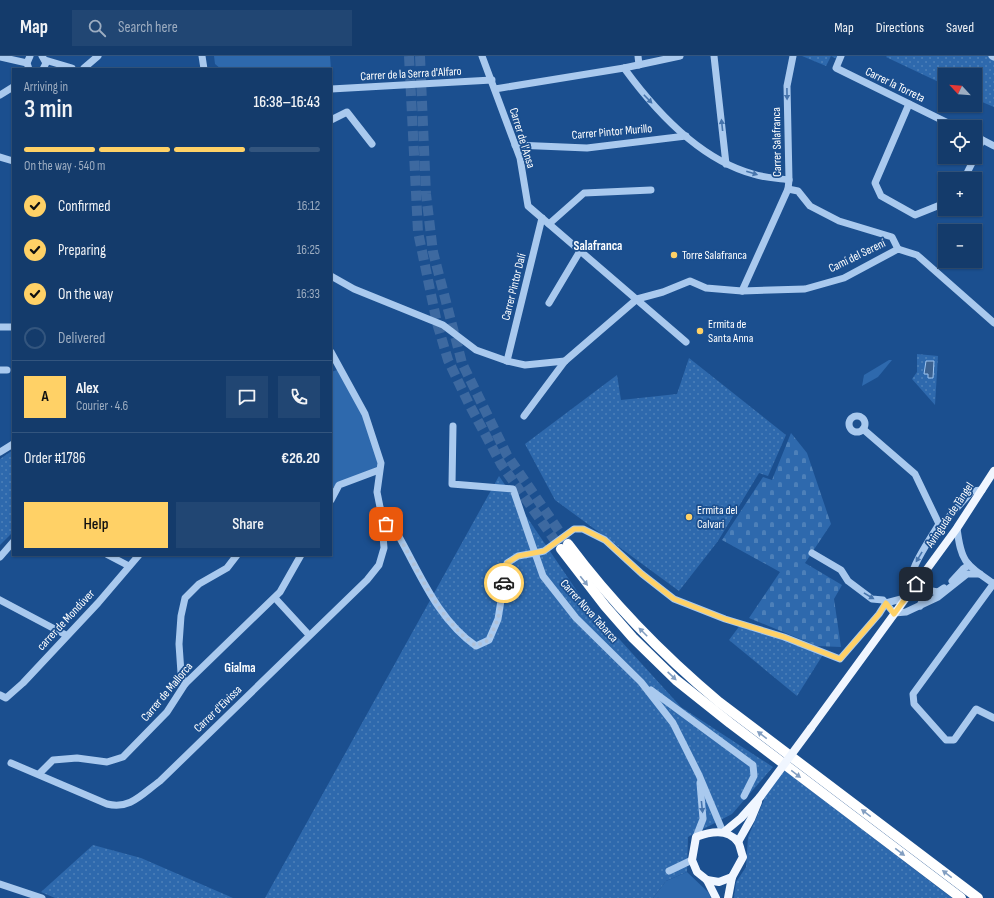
<!DOCTYPE html>
<meta charset="utf-8">
<style>
:root{--surface:#143b6b;--page:#214673;--text:#f1f3f6;--muted:#9dadc1;--line:#33557e;--accent:#ffd166}
body{margin:0;font-family:"Sofia Sans Condensed",sans-serif;background:var(--page);color:var(--text);height:100vh;display:flex;flex-direction:column;font-size:15px;white-space:nowrap}
*{box-sizing:border-box;margin:0}
p{font-size:13px;color:var(--muted)}
.icon{flex:none;width:22px;height:22px;fill:none;stroke:currentColor;stroke-width:2;stroke-linecap:round;stroke-linejoin:round}
.map{position:relative;flex:1;overflow:hidden}
.drawer{position:absolute;left:12px;top:12px;width:320px;height:488px;display:flex;flex-direction:column;background:var(--surface);border-radius:0px;box-shadow:0 1px 3px #0004,0 0 0 1px var(--line)}
.drawer>*{flex:none}
.needle{width:26px;rotate:296deg}
.fabs{position:absolute;left:938px;top:12px;display:grid;gap:8px}
.fabs a{display:grid;place-items:center;width:44px;height:44px;border-radius:0px;background:var(--surface);box-shadow:0 1px 3px #0004,0 0 0 1px var(--line);font-size:20px}
.pin{position:absolute;display:grid;place-items:center;width:34px;height:34px;color:#fff;margin:-17px;border-radius:8px;box-shadow:0 2px 6px #0006}
.courier{position:absolute;display:grid;place-items:center;width:40px;height:40px;margin:-20px;border:3px solid #ffd166;border-radius:50%;background:#fff;color:#222;box-shadow:0 1px 5px #0007}
.summary em{font-style:normal;font-weight:600}
.summary div{display:flex;flex-direction:column-reverse}
.summary{display:flex;align-items:center;justify-content:space-between;height:68px;padding:0 12px}
h1{font-size:26px;font-weight:600;line-height:30px}
.bar{display:grid;grid-template-columns:repeat(4,1fr);gap:6px 4px;align-content:center;height:48px;padding:0 12px}
.bar i{height:5px;border-radius:3px;background:var(--line)}
.bar .active{background:var(--accent)}
.bar p{grid-column:span 4}
.line{display:flex;align-items:center;gap:10px;padding:0 12px;border-top:1px solid var(--line)}
.line div{flex:1}
.round{display:grid;place-items:center;flex:none;width:42px;height:42px;border-radius:0px;background:var(--page)}
ol{padding:0 12px;list-style:none}
li{display:flex;align-items:center;gap:12px;height:44px}
li p{margin-inline-start:auto}
li .icon{padding:4px;border-radius:50%;background:var(--accent);color:#111;stroke-width:4}
li:last-child{color:var(--muted)}
li i{width:22px;height:22px;border:2px solid var(--line);border-radius:50%}
.action{display:flex;gap:8px;margin-top:auto;padding:8px 12px}
.action a{flex:1;height:46px;border-radius:0px;background:var(--accent);color:#111;font-size:16px;font-weight:600;line-height:46px;text-align:center}
.action a+a{background:var(--page);color:var(--text)}
header{display:flex;align-items:center;gap:24px;box-sizing:border-box;height:56px;padding:0 20px;background:var(--surface);border-bottom:1px solid var(--line)}
header strong{font-size:19px}
nav{display:flex;gap:22px;margin-inline-start:auto;font-size:14px}
.search{width:280px;height:36px;background:var(--page);display:flex;align-items:center;gap:10px;box-sizing:border-box;padding:0 14px;border-radius:0px;color:var(--muted);font-size:15px}
.map>svg:first-child{display:block}
.grass{fill:url(#grass-dots)}
.cemetery{fill:url(#cemetery-stones)}
.park{fill:#2e69ad}
.water{fill:#3c6290;stroke:#9cc4f0}
.lines{fill:none;stroke-linecap:round;stroke-linejoin:round}
.highway-tunnel{stroke:#3d69a0;stroke-width:10;stroke-dasharray:10 5;stroke-linecap:butt}
.minor{stroke:#a9c9ee;stroke-width:7}
.major{stroke:#f0f6ff;stroke-width:8}
.highway{stroke:#fff;stroke-width:10}
.major-bridge{stroke:#f0f6ff;stroke-width:8}
.oneway{fill:#4674ac}
.oneway2{fill:#829ec1}
.done{stroke:#afc1d8;stroke-width:4;stroke-dasharray:0 7.2}
.route{stroke:#ffd166;stroke-width:5}
.poi-dot{fill:#ffd166;stroke:#1b4f8f;stroke-width:1.5}
.labels{text-anchor:middle;dominant-baseline:central;stroke-width:3.5;stroke-linejoin:round;paint-order:stroke}
.street-label{font-size:12px;fill:#fff;stroke:#1b4f8f}
.poi-label{font-size:12px;fill:#fff;stroke:#1b4f8f;text-anchor:start}
.neighbourhood-label{font-size:13px;font-weight:bold;fill:#fff;stroke:#1b4f8f}
</style>
<header>
<strong>Map</strong>
<div class="search"><svg class="icon" aria-label="search" viewBox="0 0 24 24"><circle cx="10" cy="10" r="6"/><path d="M15 15l6 6"/></svg>Search here</div>
<nav><a>Map</a><a>Directions</a><a>Saved</a></nav>
</header>
<div class="map">
<svg width="994" height="842" viewBox="0 0 994 842">
<defs>
<pattern id="grass-dots" width="8" height="8" patternUnits="userSpaceOnUse"><rect width="8" height="8" fill="#2e69ad"/><path d="M2 2h.1M6 6h.1" fill="none" stroke="#4d80b9" stroke-width="1.8" stroke-linecap="round"/></pattern>
<pattern id="cemetery-stones" width="16" height="16" patternUnits="userSpaceOnUse"><rect width="16" height="16" fill="#2e69ad"/><path d="M2 7V4a2 2 0 0 1 4 0v3zM10 15v-3a2 2 0 0 1 4 0v3z" fill="#4d80b9"/></pattern>
</defs>
<rect width="100%" height="100%" fill="#1b4f8f"/>
<g class="grass">
<polygon points="802,0 841,0 839,4 831,0 826,10"/>
<polygon points="887,0 994,0 994,51 975,43 975,19 945,19 945,29 886,1"/>
<polygon points="917,298 938,300 935,349 912,323 917,316"/>
<polygon points="689,302 786,379 768,420 759,417 718,485 679,535 555,444 525,388 617,319 621,344 677,338"/>
<polygon points="13,394 13,476 0,489 0,403"/>
<polygon points="499,420 581,541 681,651 773,711 732,758 688,781 687,816 666,825 653,842 265,842"/>
<polygon points="741,568 824,597 797,640 729,584"/>
<polygon points="784,714 952,842 734,842 736,826 746,811 748,781 764,744 764,738"/>
<polygon points="93,789 141,802 233,842 55,842 41,836"/>
</g>
<polygon class="cemetery" points="791,377 807,397 831,468 805,507 842,529 834,543 841,591 817,590 749,562 780,516 722,484 763,421 772,424"/>
<g class="park">
<polygon points="214,0 330,0 332,26 331,13 221,13 215,8"/>
<polygon points="889,304 892,304 878,321 862,330 864,319"/>
<polygon points="340,313 365,358 381,407 379,414 331,432 331,316"/>
<polygon points="687,816 708,836 711,842 653,842 666,825"/>
</g>
<polygon class="water" points="926,305 934,305 933,322 928,322 928,318 924,318"/>
<g class="lines">
<g class="highway-tunnel">
<polyline points="409,0 418,176 437,267 448,304 469,348 501,408 561,493"/>
<polyline points="420,0 426,138 433,196 462,307 507,399 568,488"/>
</g>
<g class="minor">
<polyline points="42,0 46,7 43,13"/>
<polyline points="202,0 204,13"/>
<polyline points="482,0 520,102 528,150 686,286"/>
<polyline points="638,0 639,9"/>
<polyline points="714,0 726,108"/>
<polyline points="841,0 836,12 956,71"/>
<polyline points="992,0 994,1"/>
<polyline points="0,1 27,7"/>
<polyline points="45,4 72,12"/>
<polyline points="84,12 98,0"/>
<path d="M 624,12 C 656,56 699,103 753,118 C 765,122 778,122 789,124"/>
<polyline points="29,13 27,7 30,0"/>
<polyline points="331,33 492,24"/>
<polyline points="495,33 624,12 680,0"/>
<polyline points="0,39 13,31"/>
<polyline points="909,48 875,127 881,140 915,159 945,147"/>
<polyline points="331,64 347,56 372,88"/>
<polyline points="975,80 994,90"/>
<polyline points="515,89 587,92 686,80"/>
<polyline points="975,100 982,84"/>
<polyline points="0,101 13,105"/>
<polyline points="964,123 975,101"/>
<polyline points="788,133 798,135 810,150 839,165 892,181 898,193"/>
<polyline points="549,168 584,137 651,134"/>
<polyline points="331,220 354,233 443,269 476,294 507,305 525,309 565,305"/>
<polyline points="742,235 788,133 789,124 787,30 793,0"/>
<polyline points="549,247 580,195"/>
<polyline points="0,271 13,271"/>
<path d="M 331,296 L 365,358 L 381,407 L 377,436 L 380,451 L 386,468 L 394,472 L 397,477 C 420,517 437,563 476,590 L 489,584 L 498,563 L 507,507 L 518,500 L 535,497 L 543,520 L 576,562 L 641,626 L 673,667 L 699,719 L 723,776"/>
<polyline points="507,305 542,162"/>
<polyline points="0,314 7,314"/>
<circle cx="857" cy="368" r="8"/>
<polyline points="524,360 565,305 637,243 663,236 690,225 706,232 742,235 805,233 844,222 898,193 917,199 994,267"/>
<polyline points="453,370 452,428 513,433 535,497 544,495 574,473 583,473 605,484 642,518 674,543 725,563 784,581 840,603 879,558 886,547"/>
<polyline points="863,373 915,418 939,468"/>
<polyline points="0,396 13,388"/>
<polyline points="331,444 339,429 379,414"/>
<path d="M 957,472 C 961,506 965,508 994,528"/>
<polyline points="812,497 841,514 848,525 872,543 883,544 894,557 906,556 938,541 967,518 980,518"/>
<polyline points="108,499 129,510"/>
<polyline points="0,501 13,486"/>
<polyline points="952,525 963,513 969,509"/>
<polyline points="994,527 913,638 914,648 946,684 954,684 976,653 994,662"/>
<polyline points="918,530 923,543 920,550"/>
<polyline points="920,533 938,536 944,532"/>
<path d="M 907,539 C 909,512 926,490 939,468 L 945,465 L 972,435 L 982,434"/>
<polyline points="275,542 309,579"/>
<polyline points="0,544 66,579"/>
<polyline points="886,547 905,542"/>
<polyline points="185,628 181,617 179,588 181,560 185,542 199,528 227,512 237,499"/>
<polyline points="651,634 753,709 754,720 744,740"/>
<polyline points="0,639 6,642 23,627 98,547 139,499"/>
<path d="M 11,707 L 107,748 C 130,754 142,738 160,725 L 367,524 L 379,509 L 384,492 L 383,480 L 386,468"/>
<polyline points="39,718 53,704 77,702 107,706 123,701 167,656 185,628 280,536 301,499"/>
<polyline points="696,781 703,763 700,727"/>
<polyline points="669,815 692,804"/>
<polyline points="0,828 42,842"/>
</g>
<g class="major">
<polyline points="811,672 957,472 994,415"/>
<polyline points="724,776 741,762 760,741"/>
<polyline points="738,786 751,763 758,746"/>
<polyline points="707,824 719,826 732,821"/>
<path d="M 716,842 L 707,824 L 697,816 L 692,804 L 696,781 C 710,776 727,772 738,786 C 740,789 741,796 743,801 L 732,821 L 728,842"/>
</g>
<g class="highway">
<path d="M 568,488 C 612,547 663,599 719,646 L 978,842"/>
<polyline points="561,493 605,550 633,582 676,624 730,667 961,842"/>
</g>
<polyline class="major-bridge" points="760,741 811,672"/>
</g>
<defs><path id="oneway-solid" d="M-6-.8H1V-3.2L6.5 0L1 3.2V.8H-6Z"/></defs>
<g class="oneway">
<use href="#oneway-solid" transform="translate(787 38) rotate(89)"/>
<use href="#oneway-solid" transform="translate(648 43) rotate(46)"/>
<use href="#oneway-solid" transform="translate(722 69) rotate(-96)"/>
<use href="#oneway-solid" transform="translate(752 117) rotate(17)"/>
<use href="#oneway-solid" transform="translate(919 501) rotate(121)"/>
<use href="#oneway-solid" transform="translate(869 540) rotate(31)"/>
<use href="#oneway-solid" transform="translate(702 751) rotate(84)"/>
</g>
<g class="oneway2">
<use href="#oneway-solid" transform="translate(584 525) rotate(51)"/>
<use href="#oneway-solid" transform="translate(643 576) rotate(-135)"/>
<use href="#oneway-solid" transform="translate(672 620) rotate(43)"/>
<use href="#oneway-solid" transform="translate(762 679) rotate(-143)"/>
<use href="#oneway-solid" transform="translate(796 718) rotate(37)"/>
<use href="#oneway-solid" transform="translate(866 757) rotate(-143)"/>
<use href="#oneway-solid" transform="translate(900 796) rotate(37)"/>
<use href="#oneway-solid" transform="translate(947 818) rotate(-143)"/>
</g>
<g class="lines">
<path class="done" d="M 386,468 L 394,472 L 397,477 C 420,517 437,562 476,590 L 489,584 L 498,563 L 504,527"/>
<polyline class="route" points="504,527 507,507 518,500 544,495 574,473 583,473 605,484 642,518 674,543 725,563 784,581 840,603 879,558 886,547 894,558 916,528"/>
</g>
<g class="poi-dot">
<circle cx="674" cy="199" r="4"/>
<circle cx="700" cy="275" r="4"/>
<circle cx="689" cy="461" r="4"/>
</g>
<g class="labels">
<g class="street-label">
<text transform="translate(411 18) rotate(-3)">Carrer de la Serra d'Alfaro</text>
<text transform="translate(895 29) rotate(26)">Carrer la Torreta</text>
<text transform="translate(612 76) rotate(-5)">Carrer Pintor Murillo</text>
<text transform="translate(522 82) rotate(73)">Carrer de l'Ansa</text>
<text transform="translate(777 86) rotate(-91)">Carrer Salafranca</text>
<text transform="translate(857 200) rotate(-26)">Camí del Serení</text>
<text transform="translate(514 231) rotate(-76)">Carrer Pintor Dalí</text>
<text transform="translate(950 459) rotate(-56)">Avinguda de Tàngel</text>
<text transform="translate(589 555) rotate(48)">Carrer Nova Tabarca</text>
<text transform="translate(66 564) rotate(-47)">carrer de Mondúver</text>
<text transform="translate(167 636) rotate(-50)">Carrer de Mallorca</text>
<text transform="translate(218 653) rotate(-44)">Carrer d'Eivissa</text>
</g>
<g class="poi-label">
<text x="682" y="199">Torre Salafranca</text>
<text x="708" y="268">Ermita de<tspan x="708" dy="14">Santa Anna</tspan></text>
<text x="697" y="454">Ermita del<tspan x="697" dy="14">Calvari</tspan></text>
</g>
<g class="neighbourhood-label">
<text x="598" y="190">Salafranca</text>
<text x="240" y="612">Gialma</text>
</g>
</g>
</svg>
<div class="fabs">
<a><svg class="needle" viewBox="-14 -14 28 28"><path d="M0-13l5 13h-10z" fill="#e53935"/><path d="M0 13l5-13h-10z" fill="#9dadc1"/></svg></a>
<a><svg class="icon" aria-label="locate" viewBox="0 0 24 24"><circle cx="12" cy="12" r="6"/><path d="M12 2v4M12 18v4M2 12h4M18 12h4"/></svg></a>
<a>+</a>
<a>−</a>
</div>
<div class="pin" style="left:386px;top:468px;background:#ea580c"><svg class="icon" aria-label="bag" viewBox="0 0 24 24"><path d="M5 8h14l-1 12H6zM9 8a3 3 0 0 1 6 0"/></svg></div>
<div class="pin" style="left:916px;top:528px;background:#1f2937"><svg class="icon" aria-label="home" viewBox="0 0 24 24"><path d="M3 11l9-7 9 7M6 9v11h12V9"/></svg></div>
<div class="courier" style="left:504px;top:527px"><svg class="icon" aria-label="car" viewBox="0 0 24 24"><path d="M5 17H2v-5l4-1 3-4h7l3 4 3 1v5h-3M9 17h6M6 11h13"/><circle cx="7" cy="17" r="2"/><circle cx="17" cy="17" r="2"/></svg></div>
<section class="drawer">
<div class="summary"><div><h1>3 min</h1><p>Arriving in</p></div><em>16:38–16:43</em></div>
<div class="bar"><i class="active"></i><i class="active"></i><i class="active"></i><i></i><p>On the way · 540 m</p></div>
<ol>
<li><svg class="icon" aria-label="check" viewBox="0 0 24 24"><path d="M5 12l5 5 9-10"/></svg>Confirmed<p>16:12</p></li>
<li><svg class="icon" aria-label="check" viewBox="0 0 24 24"><path d="M5 12l5 5 9-10"/></svg>Preparing<p>16:25</p></li>
<li><svg class="icon" aria-label="check" viewBox="0 0 24 24"><path d="M5 12l5 5 9-10"/></svg>On the way<p>16:33</p></li>
<li><i></i>Delivered</li>
</ol>
<div class="line" style="height:72px"><b class="round" style="background:var(--accent);color:#111">A</b><div><b>Alex</b><p>Courier · 4.6</p></div><a class="round"><svg class="icon" aria-label="chat" viewBox="0 0 24 24"><path d="M4 5h16v11H9l-5 4z"/></svg></a><a class="round"><svg class="icon" aria-label="phone" viewBox="0 0 24 24"><path d="M5 4h4l2 5-3 2q2 4 5 5l2-3 5 2v4C11 20 4 13 5 4z"/></svg></a></div>
<div class="line" style="height:52px"><div>Order #1786</div><b>€26.20</b></div>
<div class="action"><a>Help</a><a>Share</a></div>
</section>
</div>
